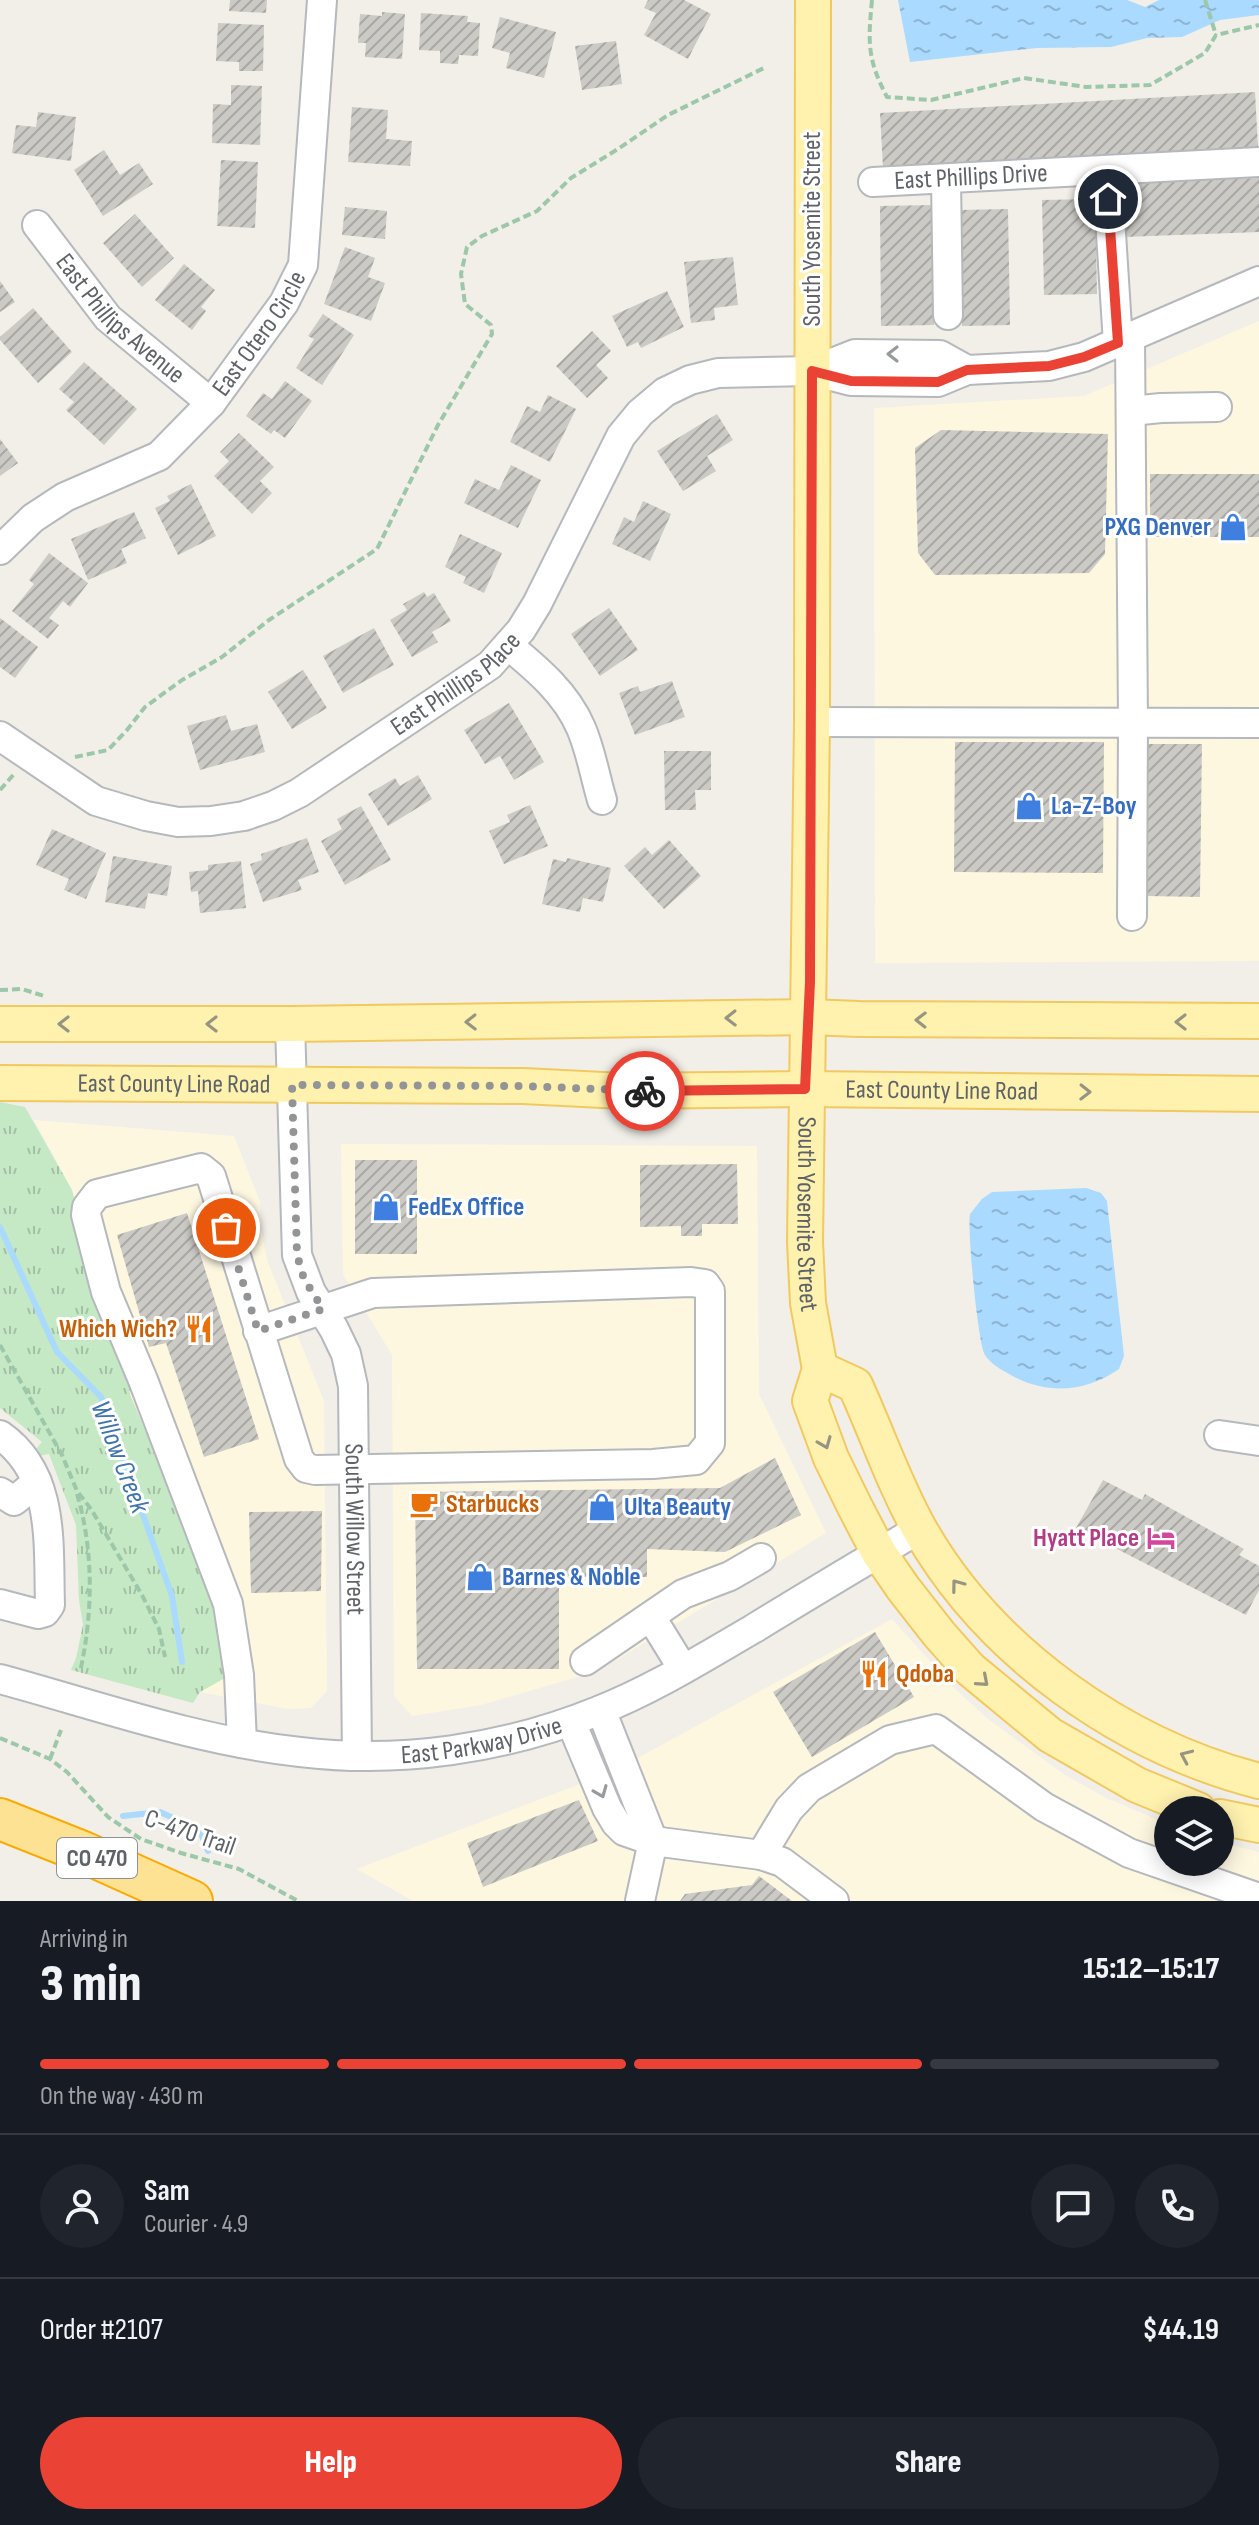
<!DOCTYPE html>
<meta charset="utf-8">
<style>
:root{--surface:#171b24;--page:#20242c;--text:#f1f3f6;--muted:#9ea1a6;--line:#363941;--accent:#ea4335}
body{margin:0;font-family:"Sofia Sans Condensed",sans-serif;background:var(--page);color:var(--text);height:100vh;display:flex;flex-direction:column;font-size:30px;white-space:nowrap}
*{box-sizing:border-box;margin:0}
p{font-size:26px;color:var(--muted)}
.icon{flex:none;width:44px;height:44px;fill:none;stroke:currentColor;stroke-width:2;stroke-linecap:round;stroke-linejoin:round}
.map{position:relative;height:1901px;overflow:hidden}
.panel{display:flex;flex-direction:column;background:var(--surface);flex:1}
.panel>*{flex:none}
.controls{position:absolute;left:1154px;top:1796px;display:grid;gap:16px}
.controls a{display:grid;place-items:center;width:80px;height:80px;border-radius:50%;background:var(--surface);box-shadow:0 4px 20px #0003;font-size:40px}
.pin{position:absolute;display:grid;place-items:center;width:68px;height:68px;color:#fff;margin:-34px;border:4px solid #fff;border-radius:50%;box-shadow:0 2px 8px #0007}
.courier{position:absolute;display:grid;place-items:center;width:80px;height:80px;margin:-40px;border:6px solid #ea4335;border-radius:50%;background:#fff;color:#222;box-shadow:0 2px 10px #0007}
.overview em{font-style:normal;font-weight:800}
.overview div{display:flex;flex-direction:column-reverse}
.overview{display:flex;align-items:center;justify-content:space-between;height:136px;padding:0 40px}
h1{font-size:52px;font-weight:800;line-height:60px}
.bar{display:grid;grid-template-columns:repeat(4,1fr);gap:12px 8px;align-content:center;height:96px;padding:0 40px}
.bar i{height:10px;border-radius:6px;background:var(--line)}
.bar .on{background:var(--accent)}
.bar p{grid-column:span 4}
.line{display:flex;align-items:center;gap:20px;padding:0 40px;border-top:2px solid var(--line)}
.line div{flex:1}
.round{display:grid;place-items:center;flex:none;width:84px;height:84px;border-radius:42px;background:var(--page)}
.button{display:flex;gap:16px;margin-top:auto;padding:16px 40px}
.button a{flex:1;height:92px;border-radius:48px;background:var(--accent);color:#fff;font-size:32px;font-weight:800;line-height:92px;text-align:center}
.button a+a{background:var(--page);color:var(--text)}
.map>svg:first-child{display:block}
.commercial{fill:#fef7e0}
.grass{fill:url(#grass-tufts)}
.water{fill:url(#water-ripples)}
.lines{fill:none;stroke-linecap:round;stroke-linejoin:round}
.stream{stroke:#aadaff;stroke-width:6}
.building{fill:url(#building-hatch)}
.minor-casing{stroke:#b5b8bc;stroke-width:32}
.major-casing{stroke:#f2c960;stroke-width:38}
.highway-casing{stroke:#f9ab00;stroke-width:44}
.path{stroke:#9cc7a9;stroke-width:4;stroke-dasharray:8 4;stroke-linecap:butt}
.minor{stroke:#fff;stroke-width:28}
.major{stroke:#fff2af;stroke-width:34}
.highway{stroke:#fde293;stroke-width:40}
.oneway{stroke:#979a9d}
.oneway2{stroke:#979581}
.done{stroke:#929495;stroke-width:8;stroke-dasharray:0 14.4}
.route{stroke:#ea4335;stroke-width:10}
.labels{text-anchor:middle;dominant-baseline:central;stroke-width:6;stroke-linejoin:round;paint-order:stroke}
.shield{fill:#fff;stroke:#8f9295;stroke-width:2}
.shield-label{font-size:24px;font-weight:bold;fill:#5f6368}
.street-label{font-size:26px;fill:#5f6368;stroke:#fff}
.shop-label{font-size:26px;font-weight:bold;fill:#366cbe;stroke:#fff;text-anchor:start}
.food-label{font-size:26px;font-weight:bold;fill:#c56008;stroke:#fff;text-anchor:start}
.hotel-label{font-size:26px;font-weight:bold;fill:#b23c85;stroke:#fff;text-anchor:end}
.water-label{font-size:28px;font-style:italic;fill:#4174aa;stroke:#fff}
</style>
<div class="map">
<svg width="1259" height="1901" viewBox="0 0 1259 1901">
<defs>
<pattern id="grass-tufts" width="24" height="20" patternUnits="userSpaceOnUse" patternTransform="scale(2)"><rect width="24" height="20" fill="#c5e8c5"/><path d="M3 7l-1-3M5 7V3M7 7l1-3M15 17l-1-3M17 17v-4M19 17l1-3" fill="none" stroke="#a3c0a4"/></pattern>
<pattern id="water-ripples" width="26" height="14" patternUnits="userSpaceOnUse" patternTransform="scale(2)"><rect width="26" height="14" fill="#aadaff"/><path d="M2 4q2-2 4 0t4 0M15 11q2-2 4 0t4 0" fill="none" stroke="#8eb4d2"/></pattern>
<pattern id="building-hatch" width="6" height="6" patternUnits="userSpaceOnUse" patternTransform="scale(2)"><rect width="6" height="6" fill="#cccac5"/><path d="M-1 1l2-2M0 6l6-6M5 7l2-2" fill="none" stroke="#a9a8a4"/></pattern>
</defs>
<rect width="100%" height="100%" fill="#f1efe8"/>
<g class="commercial">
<polygon points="1259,321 1259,961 875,963 874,408 1084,396"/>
<polygon points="34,1120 234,1136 260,1202 261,1229 267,1260 324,1401 327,1691 311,1708 288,1709 200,1692 211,1587 129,1392 135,1376 118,1362 72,1190"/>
<polygon points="341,1144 757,1146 759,1394 826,1533 598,1671 481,1705 412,1716 394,1696 392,1355 343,1274"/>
<polygon points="892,1619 954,1688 989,1720 1065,1775 1106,1798 1168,1824 1168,1862 1220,1862 1220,1842 1259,1852 1259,1901 413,1901 357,1869 612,1772"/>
</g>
<polygon class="grass" points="0,1102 25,1107 72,1190 118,1362 135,1377 129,1392 211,1587 225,1678 200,1692 193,1703 71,1670 76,1658 83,1625 79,1600 76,1525 49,1454 28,1458 42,1442 0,1408"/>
<g class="water">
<polygon points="898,0 1127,0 1145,7 1159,0 1259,0 1259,15 1220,20 1182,37 1147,38 1111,47 1037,48 910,62"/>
<path d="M 1086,1188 L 1101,1193 L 1107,1201 L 1124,1356 L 1119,1369 C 1085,1393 1045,1395 1009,1374 C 1000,1369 991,1364 985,1355 C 978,1345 967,1229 970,1214 L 982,1199 L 992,1192 Z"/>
</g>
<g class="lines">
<g class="stream">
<polyline points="0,1227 57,1352 101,1397 172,1596 182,1662"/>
<polyline points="123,1816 160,1812 195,1828 202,1836 208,1851"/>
</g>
</g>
<g class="building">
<polygon points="230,0 267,0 266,13 229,11"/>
<polygon points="648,0 684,0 711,14 688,59 644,35 656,13 644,8"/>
<polygon points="382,12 405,14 402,59 365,57 366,43 358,43 360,14 382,16"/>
<polygon points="421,13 468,16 467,22 480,23 478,56 459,55 458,64 440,63 440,51 419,50"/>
<polygon points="500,17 556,32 544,78 506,68 510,53 492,48"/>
<polygon points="218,23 264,25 263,71 239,71 239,62 216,61"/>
<polygon points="616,41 622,84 582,90 575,46"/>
<polygon points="231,85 262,86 260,145 212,143 213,104 231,105"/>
<polygon points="1255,92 1258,147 883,168 880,113"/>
<polygon points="352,107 388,110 386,139 412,141 410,166 348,162"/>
<polygon points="38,112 76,117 71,161 12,153 16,125 36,127"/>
<polygon points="104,150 120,175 139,163 153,184 103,216 74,170"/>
<polygon points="221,160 258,162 255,228 217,226"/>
<polygon points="1259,178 1259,232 1124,237 1123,182"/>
<polygon points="1095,199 1097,294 1044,295 1042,200"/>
<polygon points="933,205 934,325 881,326 880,206"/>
<polygon points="345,207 387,211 385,239 342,235"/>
<polygon points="1008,209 1010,325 962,326 961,210"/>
<polygon points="135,214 174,258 142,287 103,243"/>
<polygon points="345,247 375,258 368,277 385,283 371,321 324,304"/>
<polygon points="733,257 738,305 714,308 715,320 691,323 684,262"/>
<polygon points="184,264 215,290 201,307 206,311 192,330 155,300"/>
<polygon points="0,281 15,302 0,312"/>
<polygon points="667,291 684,327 641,348 638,342 627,347 612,316"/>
<polygon points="33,308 72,352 38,383 0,340 0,337"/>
<polygon points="323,314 354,335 322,385 296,368 314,339 308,336"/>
<polygon points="592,331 611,351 596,365 608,378 587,398 556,366"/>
<polygon points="84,362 137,409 104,445 66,410 74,402 59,389"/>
<polygon points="285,381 312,401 285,438 274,430 271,434 246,416 263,393 272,399"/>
<polygon points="548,395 576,409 550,462 510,442 527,406 540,412"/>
<polygon points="717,414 733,440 707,456 716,471 683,491 657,451"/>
<polygon points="941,430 1108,434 1105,554 1089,573 935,575 918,553 915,448"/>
<polygon points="239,433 274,467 260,481 272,493 252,514 214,476 229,461 220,452"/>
<polygon points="0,439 18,463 0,476"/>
<polygon points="511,465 541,480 518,528 464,503 475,479 499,490"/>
<rect x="1150" y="474" width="109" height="63"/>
<polygon points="191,484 216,536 178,555 155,508 170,501 167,496"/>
<polygon points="643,501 671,514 650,561 612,544 624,517 634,522"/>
<polygon points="134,512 146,538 121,549 127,563 88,580 71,539"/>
<polygon points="460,534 502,553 484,593 463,583 466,577 445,567"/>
<polygon points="49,553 88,583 70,607 63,601 49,618 59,625 48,639 12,611 34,584 29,580"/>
<polygon points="424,592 427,597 434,593 451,621 432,632 438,642 412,657 390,620 407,610 403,604"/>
<polygon points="609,608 638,650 600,676 571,634"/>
<polygon points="0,618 38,647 15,678 0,667"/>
<polygon points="374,628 394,665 343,693 323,656"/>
<polygon points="303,670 327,708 292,729 268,692"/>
<polygon points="672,681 685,717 635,735 619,693 638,686 640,692"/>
<polygon points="509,703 544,762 514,780 500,756 485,764 464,730"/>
<polygon points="226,715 231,731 257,724 265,752 200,770 187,726"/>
<polygon points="955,742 1104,742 1103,873 954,872"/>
<polygon points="1147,744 1202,744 1200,897 1146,896"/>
<polygon points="664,751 711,751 711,790 695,790 696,810 665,810"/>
<polygon points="418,775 432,799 388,826 368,794 395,778 400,786"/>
<polygon points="530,805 548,846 504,864 489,831 510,822 507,815"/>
<polygon points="361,806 391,860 345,885 321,841 342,829 337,819"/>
<polygon points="52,829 106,853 86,899 64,890 69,879 36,865"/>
<polygon points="307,838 319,872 298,880 302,890 263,902 250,864 262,860 261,854"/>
<polygon points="669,840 701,876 664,909 624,866 645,847 652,855"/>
<polygon points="113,856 172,866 167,896 148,893 145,909 105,902"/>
<polygon points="567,858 611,868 603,902 583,898 580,912 542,904 553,859 566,862"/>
<polygon points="241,861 246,908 200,913 198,891 191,892 189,872 208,870 208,865"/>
<rect x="355" y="1160" width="62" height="94"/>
<polygon points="737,1164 738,1224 702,1224 702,1236 681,1236 681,1226 640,1227 640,1165"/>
<polygon points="187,1213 259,1439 204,1457 166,1343 149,1347 117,1235"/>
<polygon points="775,1458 801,1515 725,1552 647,1549 647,1577 559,1577 559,1669 417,1669 415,1492 720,1488"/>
<polygon points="1103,1480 1142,1500 1145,1494 1244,1549 1239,1555 1259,1566 1259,1590 1246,1615 1076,1528"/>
<polygon points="322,1511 321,1591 251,1593 249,1512"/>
<polygon points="875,1632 914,1697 812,1757 773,1692"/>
<polygon points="579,1800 598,1841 483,1887 467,1843"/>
<polygon points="759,1876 792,1901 680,1901 685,1894 752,1885"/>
</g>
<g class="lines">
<defs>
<g id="minor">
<polyline points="1107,171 1118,343"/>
<polyline points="946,179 948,315"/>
<path id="s1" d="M 873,182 L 1259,162"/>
<path id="s2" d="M 37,225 L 108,318 L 211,403"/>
<polyline points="1130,337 1133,723 1132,916"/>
<polyline points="812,371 855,354 940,355 967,370"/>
<polyline points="1131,411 1161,408 1217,407"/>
<path id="s3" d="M 0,550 L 33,518 L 65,497 L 159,456 L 211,403 L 284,303 L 303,265 L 322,0"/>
<path d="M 508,645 C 537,669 566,693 581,728 C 591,751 595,777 602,800"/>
<polyline points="812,722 1259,723"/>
<path id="s4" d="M 0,736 L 96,801 L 146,816 L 178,822 L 211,821 L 244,816 L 273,806 L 299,793 L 490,665 L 521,630 L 537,604 L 621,436 L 640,413 L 665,392 L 690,380 L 718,373 L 812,371 L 851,381 L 938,382 L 967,370 L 1049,366 L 1084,357 L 1259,281"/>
<path id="s5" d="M 290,1024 L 297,1255 L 311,1292 L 334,1329 L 346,1354 L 353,1386 L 357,1756"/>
<path d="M 0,1435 C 56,1474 48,1545 50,1605 L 45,1612 L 38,1614 L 0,1604"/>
<polyline points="1219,1435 1259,1441"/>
<polyline points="0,1492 14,1501 37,1482"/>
<polyline points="651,1617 683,1669"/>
<polyline points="585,1661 683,1594 730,1576 761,1558"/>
<path id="s6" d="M 0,1679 C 99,1706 198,1741 300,1752 C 400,1764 504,1749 598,1711 C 652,1690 703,1658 753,1629 C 808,1595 864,1562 919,1529"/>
<polyline points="601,1710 653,1841 640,1901"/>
<polyline points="571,1722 607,1808 616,1823 624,1831 653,1841 761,1855 782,1862 834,1901"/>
<polyline points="242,1743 239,1675 228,1604 143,1380 106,1292 86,1215 87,1207 97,1194 201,1168 211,1176 299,1459 306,1468 315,1470 653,1464 696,1460 710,1443 710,1291 705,1284 691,1282 373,1293 258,1331"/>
<polyline points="761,1855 789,1809 809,1788 890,1740 936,1729 1044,1807 1129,1853 1259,1898"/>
</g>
<g id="major">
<path id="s7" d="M 813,0 L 812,722 L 805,1242 L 808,1303 L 820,1369 L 810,1401 L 831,1458 L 855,1507 L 879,1553 L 903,1588 L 939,1634 L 970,1669 L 1050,1735 L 1137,1785 L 1198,1810"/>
<polyline points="0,1024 290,1024 809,1017 859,1019 1259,1021"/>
<path id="s8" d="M 0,1083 L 523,1086 L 623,1091 L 805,1089 L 1259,1094"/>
<path d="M 820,1369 L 855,1385 C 877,1433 894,1484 920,1530 C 990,1653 1123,1746 1259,1781"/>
<polyline points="1220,1817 1259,1825"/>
</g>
<polyline id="highway" points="0,1819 83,1852 192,1901"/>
</defs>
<use href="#minor" class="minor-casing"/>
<use href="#major" class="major-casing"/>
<use href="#highway" class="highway-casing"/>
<g class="path">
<path d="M 872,0 C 868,42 867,59 887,97 L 931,100 L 1024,78 L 1086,87 L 1150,85 L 1205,53 L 1216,35 L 1259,25"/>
<polyline points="1205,0 1216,35"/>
<polyline points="75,757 108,750 127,730 145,707 182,680 222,657 269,620 377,549 438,425 492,334 491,325 465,304 461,274 467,247 482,236 537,211 571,178 618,149 668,115 766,67"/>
<polyline points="0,790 14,774"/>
<polyline points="0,990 22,989 44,996"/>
<polyline points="0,1345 62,1455 77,1491 91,1509 142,1595 159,1629 165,1657"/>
<path d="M 77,1494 C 94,1551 93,1614 80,1672"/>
<polyline points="0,1738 50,1759 67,1772 108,1817 141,1839 181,1853 239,1869 298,1901"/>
<polyline points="50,1759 61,1730"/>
</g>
<use href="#minor" class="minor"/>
<use href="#major" class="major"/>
<use href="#highway" class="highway"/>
</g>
<defs><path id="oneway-chevron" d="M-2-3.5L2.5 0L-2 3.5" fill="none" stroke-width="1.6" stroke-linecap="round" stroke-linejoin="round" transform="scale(2)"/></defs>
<g class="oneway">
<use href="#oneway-chevron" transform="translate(893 354) rotate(-180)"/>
<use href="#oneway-chevron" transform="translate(601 1792) rotate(68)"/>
</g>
<g class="oneway2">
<use href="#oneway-chevron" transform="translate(731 1018) rotate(179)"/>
<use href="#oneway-chevron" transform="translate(921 1020) rotate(-179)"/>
<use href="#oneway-chevron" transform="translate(471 1022) rotate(179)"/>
<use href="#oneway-chevron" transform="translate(1181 1022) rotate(180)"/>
<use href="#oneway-chevron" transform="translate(64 1024) rotate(180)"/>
<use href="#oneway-chevron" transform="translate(212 1024) rotate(-180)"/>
<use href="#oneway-chevron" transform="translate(1085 1092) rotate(1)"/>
<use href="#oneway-chevron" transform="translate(825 1443) rotate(68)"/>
<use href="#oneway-chevron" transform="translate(957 1585) rotate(-127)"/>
<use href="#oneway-chevron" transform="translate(983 1681) rotate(41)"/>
<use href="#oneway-chevron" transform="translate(1186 1756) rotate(-156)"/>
</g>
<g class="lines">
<polyline class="done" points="226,1228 258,1331 323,1309 304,1279 297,1255 292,1085 523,1086 645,1091"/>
<polyline class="route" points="645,1091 805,1089 810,982 812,371 851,381 938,382 967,370 1049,366 1084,357 1118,343 1108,199"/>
</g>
<defs>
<symbol id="shop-bare" viewBox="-9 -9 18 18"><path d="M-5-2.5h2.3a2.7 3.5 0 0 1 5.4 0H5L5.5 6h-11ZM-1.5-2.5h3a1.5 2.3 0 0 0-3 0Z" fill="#3f7fe0" stroke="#fff" stroke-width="2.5" paint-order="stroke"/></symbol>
<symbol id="restaurant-bare" viewBox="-9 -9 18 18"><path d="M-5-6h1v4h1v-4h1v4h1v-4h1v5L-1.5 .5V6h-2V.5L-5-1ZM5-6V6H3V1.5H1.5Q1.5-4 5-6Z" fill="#e8710a" stroke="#fff" stroke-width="2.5" paint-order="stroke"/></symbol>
<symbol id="cafe-bare" viewBox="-9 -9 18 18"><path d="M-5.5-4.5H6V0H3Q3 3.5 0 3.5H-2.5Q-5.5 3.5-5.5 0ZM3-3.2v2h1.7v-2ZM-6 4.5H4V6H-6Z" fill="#e8710a" stroke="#fff" stroke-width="2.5" paint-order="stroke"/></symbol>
<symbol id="hotel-bare" viewBox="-9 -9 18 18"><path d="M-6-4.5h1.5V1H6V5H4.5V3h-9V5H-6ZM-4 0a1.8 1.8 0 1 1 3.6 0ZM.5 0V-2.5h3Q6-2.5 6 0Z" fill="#d1479c" stroke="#fff" stroke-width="2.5" paint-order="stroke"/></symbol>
</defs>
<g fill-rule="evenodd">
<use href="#shop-bare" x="1213" y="507" width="40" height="40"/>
<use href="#shop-bare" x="1009" y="786" width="40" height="40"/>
<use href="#shop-bare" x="366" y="1187" width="40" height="40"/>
<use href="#restaurant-bare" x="179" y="1309" width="40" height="40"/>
<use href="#cafe-bare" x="404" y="1484" width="40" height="40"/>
<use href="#shop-bare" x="582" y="1487" width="40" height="40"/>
<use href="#hotel-bare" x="1141" y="1518" width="40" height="40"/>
<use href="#shop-bare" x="460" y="1557" width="40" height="40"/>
<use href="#restaurant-bare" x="854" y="1654" width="40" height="40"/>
</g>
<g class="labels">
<rect class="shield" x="57" y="1838" width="80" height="40" rx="6"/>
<g class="shield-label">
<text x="97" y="1858">CO 470</text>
</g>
<g class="street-label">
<text stroke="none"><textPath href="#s1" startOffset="98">East Phillips Drive</textPath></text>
<text transform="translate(812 229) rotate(-90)">South Yosemite Street</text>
<text stroke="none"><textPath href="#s2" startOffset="126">East Phillips Avenue</textPath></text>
<text stroke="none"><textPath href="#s3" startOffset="346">East Otero Circle</textPath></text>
<text stroke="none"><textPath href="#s4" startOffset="518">East Phillips Place</textPath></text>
<text stroke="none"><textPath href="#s8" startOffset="174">East County Line Road</textPath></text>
<text stroke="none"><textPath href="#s8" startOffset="942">East County Line Road</textPath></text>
<text stroke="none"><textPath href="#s7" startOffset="1214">South Yosemite Street</textPath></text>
<text stroke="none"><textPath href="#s5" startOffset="518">South Willow Street</textPath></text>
<text stroke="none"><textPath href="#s6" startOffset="492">East Parkway Drive</textPath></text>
<text transform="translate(190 1833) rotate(19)">C-470 Trail</text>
</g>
<g class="shop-label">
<text x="1211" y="527" text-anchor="end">PXG Denver</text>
<text x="1051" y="806">La-Z-Boy</text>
<text x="408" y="1207">FedEx Office</text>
<text x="624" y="1507">Ulta Beauty</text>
<text x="502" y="1577">Barnes &amp; Noble</text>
</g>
<g class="food-label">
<text x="177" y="1329" text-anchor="end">Which Wich?</text>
<text x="446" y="1504">Starbucks</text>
<text x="896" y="1674">Qdoba</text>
</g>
<g class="hotel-label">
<text x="1139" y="1538">Hyatt Place</text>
</g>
<g class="water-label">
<text transform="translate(120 1457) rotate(69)">Willow Creek</text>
</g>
</g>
</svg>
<div class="controls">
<a><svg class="icon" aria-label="layers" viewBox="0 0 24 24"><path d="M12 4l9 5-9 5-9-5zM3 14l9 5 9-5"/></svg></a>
</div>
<div class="pin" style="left:226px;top:1228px;background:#ea580c"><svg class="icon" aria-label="bag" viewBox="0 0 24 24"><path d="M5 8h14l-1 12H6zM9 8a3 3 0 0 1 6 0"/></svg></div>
<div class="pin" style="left:1108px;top:199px;background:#1f2937"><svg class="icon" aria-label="home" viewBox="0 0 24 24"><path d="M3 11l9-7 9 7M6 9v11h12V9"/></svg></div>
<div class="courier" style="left:645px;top:1091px"><svg class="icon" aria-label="bike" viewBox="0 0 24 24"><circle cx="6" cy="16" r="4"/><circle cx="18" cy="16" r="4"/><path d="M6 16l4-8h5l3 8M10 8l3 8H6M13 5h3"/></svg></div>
</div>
<section class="panel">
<div class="overview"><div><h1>3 min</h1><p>Arriving in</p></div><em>15:12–15:17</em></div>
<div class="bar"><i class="on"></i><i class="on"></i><i class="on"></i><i></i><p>On the way · 430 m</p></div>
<div class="line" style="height:144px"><a class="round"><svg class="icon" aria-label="person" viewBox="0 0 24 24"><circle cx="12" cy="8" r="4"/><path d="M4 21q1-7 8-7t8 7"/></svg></a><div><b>Sam</b><p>Courier · 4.9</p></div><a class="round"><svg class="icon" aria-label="chat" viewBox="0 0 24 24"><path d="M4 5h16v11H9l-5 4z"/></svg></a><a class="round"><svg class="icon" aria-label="phone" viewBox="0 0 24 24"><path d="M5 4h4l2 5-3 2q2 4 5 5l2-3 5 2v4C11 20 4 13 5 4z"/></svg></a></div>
<div class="line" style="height:104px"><div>Order #2107</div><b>$44.19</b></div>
<div class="button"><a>Help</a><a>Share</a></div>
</section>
